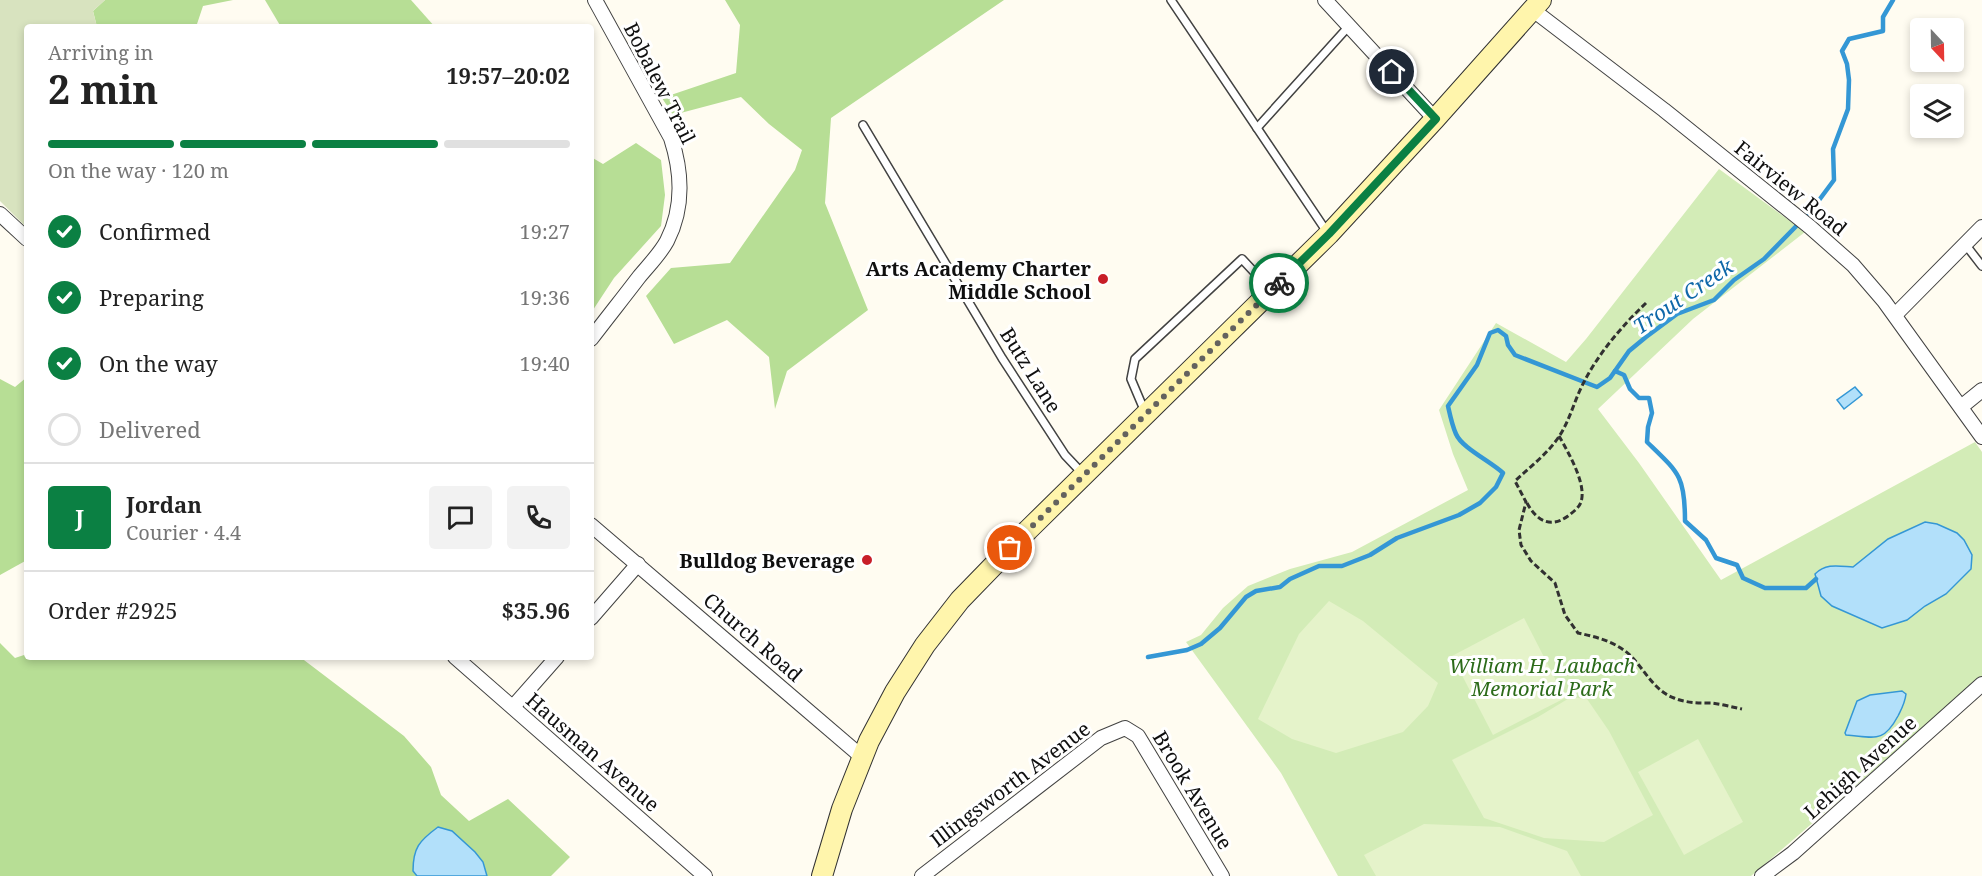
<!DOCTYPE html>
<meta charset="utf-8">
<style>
:root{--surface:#fff;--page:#f2f2f2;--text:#222;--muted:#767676;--line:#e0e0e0;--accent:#0b8043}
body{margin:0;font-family:"Noto Serif",serif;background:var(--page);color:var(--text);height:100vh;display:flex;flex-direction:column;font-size:22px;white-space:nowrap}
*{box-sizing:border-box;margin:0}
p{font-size:20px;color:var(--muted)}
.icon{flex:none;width:33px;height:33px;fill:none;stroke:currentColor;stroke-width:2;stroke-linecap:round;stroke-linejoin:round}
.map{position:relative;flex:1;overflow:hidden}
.side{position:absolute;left:24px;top:24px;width:570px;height:636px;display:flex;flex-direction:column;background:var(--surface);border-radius:6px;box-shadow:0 3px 9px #0003}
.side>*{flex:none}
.needle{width:39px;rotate:158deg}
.buttons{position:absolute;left:1910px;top:18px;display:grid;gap:12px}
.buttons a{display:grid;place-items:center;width:54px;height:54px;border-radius:6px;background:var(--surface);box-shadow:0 3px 9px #0003;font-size:30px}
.pin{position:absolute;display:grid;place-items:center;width:51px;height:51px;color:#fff;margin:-26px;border:3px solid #fff;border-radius:50%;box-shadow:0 2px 6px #0007}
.courier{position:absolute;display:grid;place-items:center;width:60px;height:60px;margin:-30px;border:4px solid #0b8043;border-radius:50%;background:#fff;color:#222;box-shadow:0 2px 8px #0007}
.summary em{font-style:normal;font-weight:700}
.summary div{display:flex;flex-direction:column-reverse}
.summary{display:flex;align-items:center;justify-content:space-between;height:102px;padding:0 24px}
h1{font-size:39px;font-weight:700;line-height:45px}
.bar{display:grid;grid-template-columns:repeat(4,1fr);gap:9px 6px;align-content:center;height:72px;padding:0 24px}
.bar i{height:8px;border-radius:4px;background:var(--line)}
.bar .current{background:var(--accent)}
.bar p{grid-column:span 4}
.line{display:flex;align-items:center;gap:15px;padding:0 24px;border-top:2px solid var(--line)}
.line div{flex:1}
.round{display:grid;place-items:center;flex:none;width:63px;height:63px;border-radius:6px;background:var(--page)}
ol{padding:0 24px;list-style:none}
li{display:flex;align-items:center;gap:18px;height:66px}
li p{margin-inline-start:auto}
li .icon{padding:6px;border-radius:50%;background:var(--accent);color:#fff;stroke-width:4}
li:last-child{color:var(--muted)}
li i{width:33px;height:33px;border:3px solid var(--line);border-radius:50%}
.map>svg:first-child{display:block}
.green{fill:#d3ecb7}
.forest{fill:#b7de95}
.cemetery{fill:#d8e3bf}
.pitch{fill:#e5f3ca}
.water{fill:#b2e0fa;stroke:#3497d5;stroke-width:1.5}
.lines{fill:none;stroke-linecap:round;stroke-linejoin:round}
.stream{stroke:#3497d5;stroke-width:4.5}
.service-casing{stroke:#424242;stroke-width:10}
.minor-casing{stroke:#424242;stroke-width:16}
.secondary-casing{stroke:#313131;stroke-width:22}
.path{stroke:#313131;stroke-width:3;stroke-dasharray:6 3;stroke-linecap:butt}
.service{stroke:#fff;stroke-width:7}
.minor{stroke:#fff;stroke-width:14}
.secondary{stroke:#fff5ac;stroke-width:20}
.done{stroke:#63625e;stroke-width:6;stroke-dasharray:0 10.8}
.route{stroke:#0b8043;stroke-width:8}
.poi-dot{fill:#c81e28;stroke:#fff;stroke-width:2}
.labels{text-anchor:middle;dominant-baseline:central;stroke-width:6;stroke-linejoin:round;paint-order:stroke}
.street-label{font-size:20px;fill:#0f0f0f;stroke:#fff}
.poi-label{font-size:20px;font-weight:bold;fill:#0f0f0f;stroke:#fff;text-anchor:end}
.park-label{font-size:20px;font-style:italic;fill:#2c6b1a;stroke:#fff}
.water-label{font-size:21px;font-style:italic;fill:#0f68a9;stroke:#fff}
</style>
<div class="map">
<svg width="1982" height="876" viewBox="0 0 1982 876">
<rect width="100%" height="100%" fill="#fffcf1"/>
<polygon class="green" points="1719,169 1805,232 1693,319 1598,409 1639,463 1721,580 1975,442 1982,452 1982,677 1751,876 1338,876 1281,773 1186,642 1201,635 1223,608 1248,586 1290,569 1352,552 1468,490 1453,454 1439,410 1496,323 1566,362 1586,339"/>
<g class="forest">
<polygon points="105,0 233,0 203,6 196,27 97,27 93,11"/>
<polygon points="265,0 411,0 435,27 281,27"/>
<polygon points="725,0 1004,0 831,118 825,203 868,310 787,371 775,409 769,357 727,320 674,344 646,296 671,268 730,263 795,170 802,150 769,124 741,97 673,115 662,98 736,73 740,25"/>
<polygon points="636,143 661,160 665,195 661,226 614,278 591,313 591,157 603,164"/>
<polygon points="27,377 27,560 0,575 0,379 15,387"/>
<polygon points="0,643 15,658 27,654 27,657 300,657 404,736 431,767 441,795 469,821 508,799 570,857 551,876 487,876 483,862 413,871 417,876 0,876"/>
</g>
<polygon class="cemetery" points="0,0 105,0 93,11 97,27 27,27 27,228 0,201"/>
<g class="pitch">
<polygon points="1329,601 1363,621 1438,683 1428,706 1403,732 1336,753 1292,739 1258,719 1299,634"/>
<polygon points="1524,618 1565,698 1493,735 1452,656"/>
<polygon points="1571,697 1587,699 1609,731 1653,815 1604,842 1544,838 1484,818 1452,760 1538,717"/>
<polygon points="1698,739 1743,822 1684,855 1638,772"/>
<polygon points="1424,824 1500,827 1567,851 1581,876 1376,876 1364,855"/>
</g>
<g class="water">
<polygon points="1855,387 1862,395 1844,409 1837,400"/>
<path d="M 1925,522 L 1937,524 L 1957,533 L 1964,540 L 1972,555 L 1971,569 L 1946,594 L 1925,606 L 1907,620 L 1882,628 L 1832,606 L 1821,596 L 1815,574 C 1826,563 1838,566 1853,567 L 1888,539 Z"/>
<path d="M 1902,691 L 1906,694 C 1905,703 1902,708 1898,716 C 1883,744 1874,737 1846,735 L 1845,733 L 1857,701 L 1870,695 Z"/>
<path d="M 438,827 L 452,831 L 475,852 L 483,862 L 487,876 L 417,876 L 413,871 C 413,848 419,841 438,827 Z"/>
</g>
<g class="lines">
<g class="stream">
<path d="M 1615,371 L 1624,375 L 1630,389 L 1639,398 L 1649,398 L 1652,413 L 1648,427 L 1647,442 C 1679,473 1685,476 1685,521 L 1706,540 L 1716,558 L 1737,565 L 1743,578 L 1765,588 L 1806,588 L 1816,579"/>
<path d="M 1148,657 L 1187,650 L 1201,644 L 1220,628 L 1246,597 L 1256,591 L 1280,587 L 1290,579 L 1319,566 L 1342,566 L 1370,555 L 1397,538 L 1459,515 L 1480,503 L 1496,487 L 1503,473 C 1490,461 1462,448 1456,434 C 1452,425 1450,415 1448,406 L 1477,365 L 1490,333 L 1498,330 L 1506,336 L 1508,345 L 1515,355 L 1597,387 L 1610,378 L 1629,351 L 1646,337 L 1677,314 L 1714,300 L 1734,280 L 1764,259 L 1811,211 L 1834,180 L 1833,149 L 1848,109 L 1849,80 L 1847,64 L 1842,51 L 1849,39 L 1883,31 L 1883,17 L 1893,0"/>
</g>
<defs>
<g id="service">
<polyline points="1171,0 1327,232"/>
<polyline points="863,125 1002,358 1065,455 1082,473"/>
<polyline points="1257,128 1349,26"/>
<polyline points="1965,244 1982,266"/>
<polyline points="1145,412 1131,379 1135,359 1242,259 1270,289"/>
</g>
<g id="minor">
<polyline points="1325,0 1435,119"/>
<polyline points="1533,10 1664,110 1810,227 1853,265 1884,301 1982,437"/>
<polyline points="0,214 27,239"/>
<polyline points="1895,315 1982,227"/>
<path d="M 591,339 C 607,318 623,298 639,277 C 648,266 660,254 667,241 C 684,208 682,172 671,138 L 595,0"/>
<polyline points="1961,407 1982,390"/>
<polyline points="591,525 862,757"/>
<polyline points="591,618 638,564"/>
<polyline points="455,657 705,876"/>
<polyline points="513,707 557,657"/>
<polyline points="922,876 1101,738 1125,728 1138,736 1222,876"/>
<polyline points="1762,876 1793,853 1982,684"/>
</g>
<polyline id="secondary" points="822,876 842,809 869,741 895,692 925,645 960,600 1028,530 1329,234 1435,119 1541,0"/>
</defs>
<use href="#service" class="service-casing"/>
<use href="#minor" class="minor-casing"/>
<use href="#secondary" class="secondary-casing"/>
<g class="path">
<path d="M 1646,303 C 1621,327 1596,356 1581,388 C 1573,405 1569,422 1558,438 C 1547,454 1530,467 1515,481 L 1526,502 L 1519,530 L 1521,545 L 1531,561 L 1555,583 L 1565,615 L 1578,633 C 1597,637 1617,642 1632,657 C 1645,671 1655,691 1674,698 C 1686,703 1698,703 1711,703 C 1721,704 1732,707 1742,709"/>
<path d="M 1527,503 C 1536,520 1550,529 1568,516 C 1573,512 1579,508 1581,502 C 1587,484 1568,452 1559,436"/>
</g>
<use href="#service" class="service"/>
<use href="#minor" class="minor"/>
<use href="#secondary" class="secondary"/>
</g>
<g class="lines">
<polyline class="done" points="1010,548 1279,283"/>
<polyline class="route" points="1279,283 1329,234 1436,119 1392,72"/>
</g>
<g class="poi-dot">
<circle cx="1103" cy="279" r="6"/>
<circle cx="867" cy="560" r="6"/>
</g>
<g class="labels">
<g class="street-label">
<text transform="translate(660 83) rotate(63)">Bobalew Trail</text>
<text transform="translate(1791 188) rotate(39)">Fairview Road</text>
<text transform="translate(1031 370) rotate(58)">Butz Lane</text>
<text transform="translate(753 637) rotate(41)">Church Road</text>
<text transform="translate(593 752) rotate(41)">Hausman Avenue</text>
<text transform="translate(1860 767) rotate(-42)">Lehigh Avenue</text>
<text transform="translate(1010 784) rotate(-37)">Illingsworth Avenue</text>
<text transform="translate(1193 790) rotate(59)">Brook Avenue</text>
</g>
<g class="poi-label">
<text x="1091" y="268">Arts Academy Charter<tspan x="1091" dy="23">Middle School</tspan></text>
<text x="855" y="560">Bulldog Beverage</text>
</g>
<g class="park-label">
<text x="1542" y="665">William H. Laubach<tspan x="1542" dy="23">Memorial Park</tspan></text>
</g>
<g class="water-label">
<text transform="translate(1683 296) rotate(-34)">Trout Creek</text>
</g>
</g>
</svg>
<div class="buttons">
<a><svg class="needle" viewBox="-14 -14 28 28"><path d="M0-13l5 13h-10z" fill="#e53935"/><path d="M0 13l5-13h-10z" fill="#767676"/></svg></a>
<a><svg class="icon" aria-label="layers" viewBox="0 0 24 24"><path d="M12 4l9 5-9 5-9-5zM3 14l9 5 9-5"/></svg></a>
</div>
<div class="pin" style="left:1010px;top:548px;background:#ea580c"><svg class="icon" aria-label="bag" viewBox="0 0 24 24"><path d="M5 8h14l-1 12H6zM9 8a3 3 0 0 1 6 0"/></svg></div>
<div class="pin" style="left:1392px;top:72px;background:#1f2937"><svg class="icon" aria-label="home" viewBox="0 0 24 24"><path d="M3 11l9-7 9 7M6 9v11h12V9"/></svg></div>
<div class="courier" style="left:1279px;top:283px"><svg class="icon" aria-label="bike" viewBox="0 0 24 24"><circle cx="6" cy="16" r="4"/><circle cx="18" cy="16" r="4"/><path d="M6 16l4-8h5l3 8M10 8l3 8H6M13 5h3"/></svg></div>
<section class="side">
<div class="summary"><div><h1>2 min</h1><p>Arriving in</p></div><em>19:57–20:02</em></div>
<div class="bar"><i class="current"></i><i class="current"></i><i class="current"></i><i></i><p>On the way · 120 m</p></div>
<ol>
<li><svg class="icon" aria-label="check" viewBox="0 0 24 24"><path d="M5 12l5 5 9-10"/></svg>Confirmed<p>19:27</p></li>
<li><svg class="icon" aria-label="check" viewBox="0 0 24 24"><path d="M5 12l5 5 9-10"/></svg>Preparing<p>19:36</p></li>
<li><svg class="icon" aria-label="check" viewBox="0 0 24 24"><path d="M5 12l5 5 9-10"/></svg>On the way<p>19:40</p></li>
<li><i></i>Delivered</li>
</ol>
<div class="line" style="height:108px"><b class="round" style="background:var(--accent);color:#fff">J</b><div><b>Jordan</b><p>Courier · 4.4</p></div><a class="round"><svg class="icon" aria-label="chat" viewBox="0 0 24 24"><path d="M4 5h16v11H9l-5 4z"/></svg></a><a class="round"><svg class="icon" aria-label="phone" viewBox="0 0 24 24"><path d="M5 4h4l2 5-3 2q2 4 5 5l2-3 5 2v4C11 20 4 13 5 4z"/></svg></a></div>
<div class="line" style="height:78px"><div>Order #2925</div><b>$35.96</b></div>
</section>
</div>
